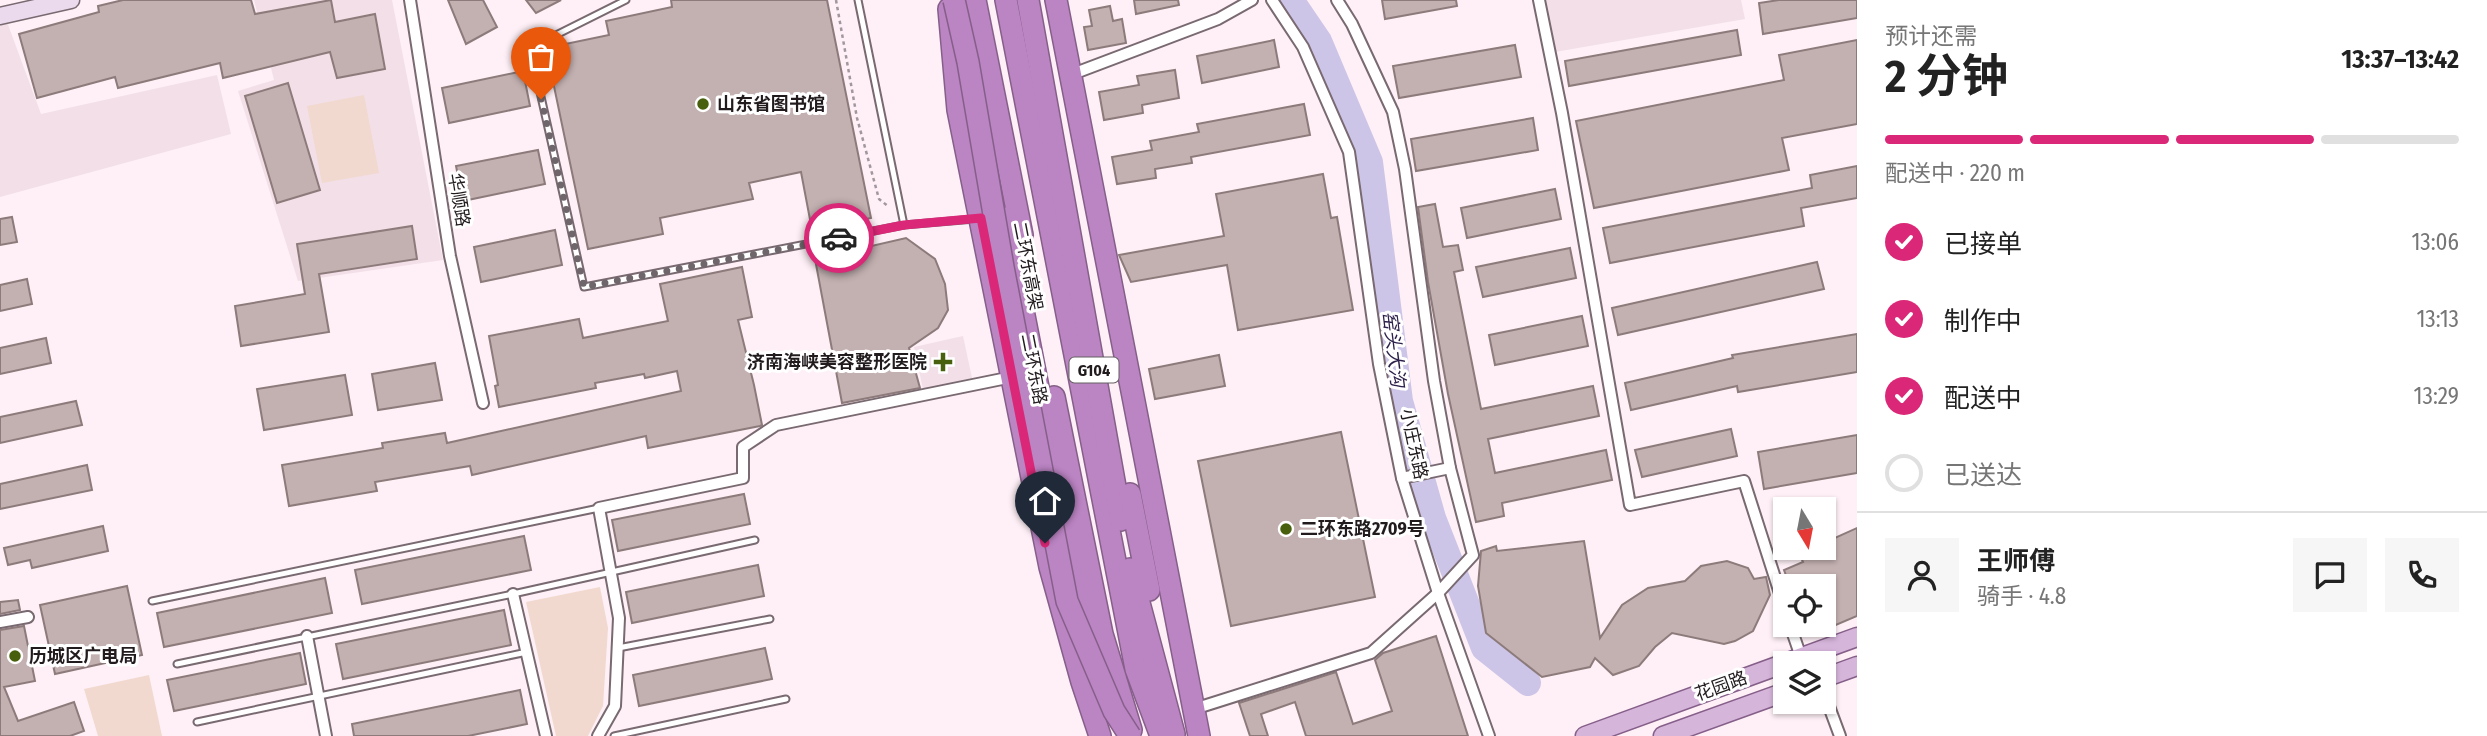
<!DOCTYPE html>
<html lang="zh">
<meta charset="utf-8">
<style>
:root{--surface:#fff;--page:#f6f6f6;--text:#222;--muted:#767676;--line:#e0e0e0;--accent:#db2777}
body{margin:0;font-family:"Fira Sans Condensed","Noto Sans SC",sans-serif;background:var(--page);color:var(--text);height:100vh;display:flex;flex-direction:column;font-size:26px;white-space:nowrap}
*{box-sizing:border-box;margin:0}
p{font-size:23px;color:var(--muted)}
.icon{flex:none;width:38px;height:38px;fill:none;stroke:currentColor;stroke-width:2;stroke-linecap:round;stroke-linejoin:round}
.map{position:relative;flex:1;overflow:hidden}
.drawer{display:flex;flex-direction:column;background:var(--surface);width:630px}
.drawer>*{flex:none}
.needle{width:46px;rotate:170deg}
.controls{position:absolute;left:1773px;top:497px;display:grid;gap:14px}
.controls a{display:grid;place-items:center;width:63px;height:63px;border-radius:0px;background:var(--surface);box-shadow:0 2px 5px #0004;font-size:35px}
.pin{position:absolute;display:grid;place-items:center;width:60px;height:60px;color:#fff;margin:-72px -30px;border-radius:50% 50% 50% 0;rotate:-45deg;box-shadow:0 0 7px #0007}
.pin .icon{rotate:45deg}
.courier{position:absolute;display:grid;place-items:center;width:70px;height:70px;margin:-35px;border:5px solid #db2777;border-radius:50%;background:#fff;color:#222;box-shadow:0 2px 9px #0007}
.head em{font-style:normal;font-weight:700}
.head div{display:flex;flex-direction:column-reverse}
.head{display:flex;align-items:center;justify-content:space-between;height:119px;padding:0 28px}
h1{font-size:46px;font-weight:700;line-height:52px}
.bar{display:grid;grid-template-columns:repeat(4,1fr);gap:10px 7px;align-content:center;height:84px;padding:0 28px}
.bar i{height:9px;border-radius:5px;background:var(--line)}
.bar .on{background:var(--accent)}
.bar p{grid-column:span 4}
.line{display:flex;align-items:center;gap:18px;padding:0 28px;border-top:2px solid var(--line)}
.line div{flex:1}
.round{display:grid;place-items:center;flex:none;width:74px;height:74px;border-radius:0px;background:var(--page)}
ol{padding:0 28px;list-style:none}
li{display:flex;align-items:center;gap:21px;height:77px}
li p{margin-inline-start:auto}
li .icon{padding:7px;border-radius:50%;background:var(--accent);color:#fff;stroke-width:4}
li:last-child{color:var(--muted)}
li i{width:38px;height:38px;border:4px solid var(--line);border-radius:50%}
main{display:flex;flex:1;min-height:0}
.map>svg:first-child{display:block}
.built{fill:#f3dfe8}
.green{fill:#f1d9cf}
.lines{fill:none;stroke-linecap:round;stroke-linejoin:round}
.river{stroke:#ccc5e7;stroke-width:26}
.building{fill:#c3b0b1;stroke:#8d7b7b;stroke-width:2}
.lane-casing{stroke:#796970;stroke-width:9}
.street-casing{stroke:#796970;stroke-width:14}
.secondary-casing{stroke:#796970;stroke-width:19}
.primary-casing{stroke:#855f89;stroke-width:21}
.highway-casing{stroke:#855f89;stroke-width:24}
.path{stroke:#a1979c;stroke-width:2.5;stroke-dasharray:3.5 3.5;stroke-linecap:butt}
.lane{stroke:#fff;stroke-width:5}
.street{stroke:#fff;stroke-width:10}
.secondary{stroke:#ebdaed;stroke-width:16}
.primary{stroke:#d6b5db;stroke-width:18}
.highway{stroke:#bb84c3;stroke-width:21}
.highway-bridge-casing{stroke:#855f89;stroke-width:24;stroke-linecap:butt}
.highway-bridge{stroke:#bb84c3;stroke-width:21}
.done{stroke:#6e666a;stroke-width:7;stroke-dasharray:0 12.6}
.route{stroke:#db2777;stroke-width:9}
.poi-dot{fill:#48600d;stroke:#fff;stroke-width:2.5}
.labels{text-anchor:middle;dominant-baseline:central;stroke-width:6;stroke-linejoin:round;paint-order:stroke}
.shield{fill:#fff;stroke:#645f62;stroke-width:2}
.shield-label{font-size:16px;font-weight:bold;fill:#211b1e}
.poi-label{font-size:18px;font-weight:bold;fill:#211b1e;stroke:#fff;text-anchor:start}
.street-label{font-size:18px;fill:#211b1e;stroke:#fff}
.water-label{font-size:19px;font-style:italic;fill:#2d204b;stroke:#fff}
</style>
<main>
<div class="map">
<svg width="1857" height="736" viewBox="0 0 1857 736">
<rect width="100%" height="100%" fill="#fef0f6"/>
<g class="built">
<polygon points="254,0 392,0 443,260 298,281 238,91 274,80"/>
<polygon points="1545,0 1741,0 1745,19 1555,52"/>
<polygon points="7,22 41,114 217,75 231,134 0,197 0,24"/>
<polygon points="963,336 972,378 923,389 914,347"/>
</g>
<g class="green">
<polygon points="364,95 379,173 322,183 307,106"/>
<polygon points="600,587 608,628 603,706 588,736 556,736 526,602"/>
<polygon points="149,675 162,736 98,736 84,689"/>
</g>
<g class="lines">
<polyline class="river" points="1291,0 1319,41 1370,162 1400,401 1433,518 1484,648 1528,683"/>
</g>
<g class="building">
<polygon points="123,0 251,0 255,14 331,0 335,22 375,14 385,69 337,78 330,52 223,78 220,63 118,88 115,77 37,98 19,34 99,12 98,6"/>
<polygon points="448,0 483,0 497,27 466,44"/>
<polygon points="526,0 561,0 536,13"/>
<polygon points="671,0 827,0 871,218 812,230 801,172 749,183 753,199 660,218 663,234 588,249 546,48 609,35 606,21 672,7"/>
<polygon points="1134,0 1178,0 1179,5 1136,14"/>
<polygon points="1382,0 1456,0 1457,6 1385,19"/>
<polygon points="1779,0 1857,0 1857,18 1763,34 1759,3"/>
<polygon points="1110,6 1113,21 1122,19 1126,43 1088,50 1084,27 1092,26 1089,10"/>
<polygon points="1737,30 1741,55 1569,86 1565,61"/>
<polygon points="1274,40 1279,67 1202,83 1197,56"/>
<polygon points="1857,40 1857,124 1782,138 1789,170 1594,208 1576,121 1784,80 1779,55"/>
<polygon points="1515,45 1521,77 1399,98 1393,66"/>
<polygon points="1175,70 1179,98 1142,105 1143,113 1104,120 1099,92 1139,85 1137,76"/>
<polygon points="523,71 530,106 449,123 442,88"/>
<polygon points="288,83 320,190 277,203 245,96"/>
<polygon points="1304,104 1310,135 1191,157 1192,163 1155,169 1156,178 1117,184 1112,157 1152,150 1150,141 1199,132 1197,124"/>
<polygon points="1533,118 1538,150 1416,171 1411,139"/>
<polygon points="538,150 545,184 463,201 456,166"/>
<polygon points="1857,166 1857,198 1801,208 1804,226 1610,263 1603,228 1812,188 1810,175"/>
<polygon points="1323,174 1331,218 1337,217 1353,310 1238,330 1227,265 1131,282 1119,255 1224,236 1216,194"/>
<polygon points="1555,189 1561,219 1467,238 1461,208"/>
<polygon points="1435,204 1443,247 1458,245 1463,270 1454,272 1481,409 1593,386 1599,416 1488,439 1495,473 1606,450 1612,480 1502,503 1504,516 1476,522 1448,394 1428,282 1418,207"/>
<polygon points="12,217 17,242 0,245 0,219"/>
<polygon points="412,226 417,259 319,274 329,332 241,346 235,306 305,294 297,244"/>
<polygon points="555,230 562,265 481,282 474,247"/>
<polygon points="906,238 935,259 945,284 948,310 938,328 909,348 920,388 842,403 815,259"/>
<polygon points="1570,248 1576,278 1483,297 1476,267"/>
<polygon points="1817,262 1824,289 1618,335 1612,308"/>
<polygon points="742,267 752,317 738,320 754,385 762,425 760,426 648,448 646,436 472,475 470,466 375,482 377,491 289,506 282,465 383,448 382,443 445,433 447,443 681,391 677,371 645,378 644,374 595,383 596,388 499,407 495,386 498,385 489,336 579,319 583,338 668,321 660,284"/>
<polygon points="27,279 32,304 0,311 0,285"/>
<polygon points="1582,316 1588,346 1495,365 1489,335"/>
<polygon points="1857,334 1857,372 1738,392 1737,386 1631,410 1625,383 1733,358 1732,355"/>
<polygon points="46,338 51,363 0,374 0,348"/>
<polygon points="1219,355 1225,386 1155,399 1149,369"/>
<polygon points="435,363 442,400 378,410 372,374"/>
<polygon points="345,375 352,415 264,430 257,389"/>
<polygon points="76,401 82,425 0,443 0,417"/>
<polygon points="1731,429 1737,456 1642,477 1635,450"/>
<polygon points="1341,432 1375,597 1231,626 1198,461"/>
<polygon points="1857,435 1857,473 1764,489 1758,452"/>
<polygon points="87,465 92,490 0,509 0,484"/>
<polygon points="744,494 750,524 618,551 612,520"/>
<polygon points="1824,511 1835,538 1857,528 1857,616 1824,630 1824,586 1790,586 1784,570 1803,562 1797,548 1824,548"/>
<polygon points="103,526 108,551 32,568 30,560 8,565 4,548"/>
<polygon points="524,536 531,570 362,604 355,570"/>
<polygon points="1584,541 1600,638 1622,605 1648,588 1685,581 1701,566 1727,561 1748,568 1754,579 1766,577 1770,595 1753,631 1735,641 1724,644 1672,633 1655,647 1639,666 1613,675 1595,658 1590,667 1542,677 1486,633 1478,586 1481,551 1496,546 1497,551"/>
<polygon points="758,565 764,596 632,623 626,592"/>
<polygon points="325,578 332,613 164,647 157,613"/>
<polygon points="127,586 142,655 55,674 40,605"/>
<polygon points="18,600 20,610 0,614 0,602"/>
<polygon points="504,610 511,645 343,679 336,644"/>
<polygon points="24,626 35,681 4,687 18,721 74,702 84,731 70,736 0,736 0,630"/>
<polygon points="1436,636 1468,736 1306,736 1295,702 1261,714 1268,736 1250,736 1239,703 1336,672 1353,724 1392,711 1375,660 1383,653"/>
<polygon points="765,648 772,679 639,706 633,675"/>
<polygon points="300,653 306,684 174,711 167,680"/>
<polygon points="520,690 527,724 468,736 354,736 352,724"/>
</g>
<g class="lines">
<defs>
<g id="lane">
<polyline points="626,0 530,48 584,287 904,225 975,219"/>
<polyline points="858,0 904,225"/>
<polyline points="152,601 599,508"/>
<polyline points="618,648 770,619"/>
<polyline points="177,664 513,594 755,540"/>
<polyline points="197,722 527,652"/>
<polyline points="614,736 786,699"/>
</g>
<g id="street">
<polyline points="410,0 450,256 483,403"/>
<polyline points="1272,0 1303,47 1349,152 1379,364 1402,478 1438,593 1489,736"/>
<polyline points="1539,0 1562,113 1630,505 1744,481 1785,609"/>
<polyline points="1070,75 1218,19 1252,0"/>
<polyline points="1402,478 1450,468"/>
<polyline points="513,594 546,736"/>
<polyline points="0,622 28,617"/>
<polyline points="1790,625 1801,657"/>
<polyline points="307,636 326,736"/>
<polyline points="1824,693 1840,736"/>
<polyline points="1194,709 1371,653 1438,593 1473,555 1450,468 1434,381 1405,169 1393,112 1352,24 1337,0"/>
<polyline points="598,736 615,706 619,618 599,508 743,478 743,447 776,425 1012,377"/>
</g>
<polyline id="secondary" points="0,16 71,0"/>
<g id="primary">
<polyline points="1824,678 1857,666"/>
<polyline points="1585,736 1857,637"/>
<polyline points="1663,736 1785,692"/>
</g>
<g id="highway">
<polyline points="975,0 1022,235"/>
<polyline points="1006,0 1136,669 1161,736"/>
<polyline points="1028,0 1121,520"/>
<polyline points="1056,0 1199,736"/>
<polyline points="949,9 958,110 1050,567 1082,682 1100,736"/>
<polyline points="1005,218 1081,608 1088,632"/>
<polyline points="1054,397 1102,634 1131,730"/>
<polyline points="1130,494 1149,590"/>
<polyline points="1130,569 1174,734"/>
</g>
</defs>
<use href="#lane" class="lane-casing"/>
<use href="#street" class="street-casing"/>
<use href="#secondary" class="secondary-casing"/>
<use href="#primary" class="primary-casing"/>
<use href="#highway" class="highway-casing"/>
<polyline class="path" points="836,0 857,118 879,199 889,207"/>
<use href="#lane" class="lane"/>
<use href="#street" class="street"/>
<use href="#secondary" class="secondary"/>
<use href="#primary" class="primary"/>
<use href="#highway" class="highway"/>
<defs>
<polyline id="highway-bridge" points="954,0 968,62 1003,267 1067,601 1114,711 1130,736"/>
</defs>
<use href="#highway-bridge" class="highway-bridge-casing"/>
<use href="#highway-bridge" class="highway-bridge"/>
</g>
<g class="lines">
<polyline class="done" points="541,99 584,287 839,238"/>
<polyline class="route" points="839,238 904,225 981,218 1045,543"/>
</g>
<g class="poi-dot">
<circle cx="703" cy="104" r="7"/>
<path d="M939.5 351.5h7v7h7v7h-7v7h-7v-7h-7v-7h7z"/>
<circle cx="1286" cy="529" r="7"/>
<circle cx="15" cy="656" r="7"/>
</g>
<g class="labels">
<rect class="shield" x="1069.5" y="357.5" width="49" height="25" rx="5"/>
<g class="shield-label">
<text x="1094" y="370">G104</text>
</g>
<g class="poi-label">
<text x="717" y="104">山东省图书馆</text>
<text x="927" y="362" text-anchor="end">济南海峡美容整形医院</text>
<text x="1300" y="529">二环东路2709号</text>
<text x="29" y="656">历城区广电局</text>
</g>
<g class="street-label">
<text transform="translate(459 200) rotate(81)">华顺路</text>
<text transform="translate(1028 266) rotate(79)">二环东高架</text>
<text transform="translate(1034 369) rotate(79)">二环东路</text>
<text transform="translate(1414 444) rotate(78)">小庄东路</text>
<text transform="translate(1721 686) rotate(-20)">花园路</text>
</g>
<g class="water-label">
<text transform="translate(1394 349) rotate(83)">窑头大沟</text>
</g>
</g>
</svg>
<div class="controls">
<a><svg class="needle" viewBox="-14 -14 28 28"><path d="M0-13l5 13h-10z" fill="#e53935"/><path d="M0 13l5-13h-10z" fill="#767676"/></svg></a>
<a><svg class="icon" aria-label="locate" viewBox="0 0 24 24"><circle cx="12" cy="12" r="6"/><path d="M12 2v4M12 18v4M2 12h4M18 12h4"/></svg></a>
<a><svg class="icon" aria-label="layers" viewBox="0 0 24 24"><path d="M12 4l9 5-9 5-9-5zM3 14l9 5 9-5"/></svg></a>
</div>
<div class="pin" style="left:541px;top:99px;background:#ea580c"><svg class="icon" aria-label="bag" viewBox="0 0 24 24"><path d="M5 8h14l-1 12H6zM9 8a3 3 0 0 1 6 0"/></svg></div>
<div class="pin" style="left:1045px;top:543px;background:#1f2937"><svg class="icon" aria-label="home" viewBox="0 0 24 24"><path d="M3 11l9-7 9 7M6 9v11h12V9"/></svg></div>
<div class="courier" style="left:839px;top:238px"><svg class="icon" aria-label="car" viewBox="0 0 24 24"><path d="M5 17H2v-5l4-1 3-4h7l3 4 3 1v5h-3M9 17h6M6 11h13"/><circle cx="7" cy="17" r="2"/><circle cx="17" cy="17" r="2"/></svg></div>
</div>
<section class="drawer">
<div class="head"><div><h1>2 分钟</h1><p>预计还需</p></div><em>13:37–13:42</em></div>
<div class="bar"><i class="on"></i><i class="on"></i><i class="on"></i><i></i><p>配送中 · 220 m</p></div>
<ol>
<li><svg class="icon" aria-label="check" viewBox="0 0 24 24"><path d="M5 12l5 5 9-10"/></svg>已接单<p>13:06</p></li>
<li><svg class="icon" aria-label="check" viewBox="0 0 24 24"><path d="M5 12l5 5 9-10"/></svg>制作中<p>13:13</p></li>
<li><svg class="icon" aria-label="check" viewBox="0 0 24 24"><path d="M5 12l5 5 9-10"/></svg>配送中<p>13:29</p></li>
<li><i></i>已送达</li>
</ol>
<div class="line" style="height:126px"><a class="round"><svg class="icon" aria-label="person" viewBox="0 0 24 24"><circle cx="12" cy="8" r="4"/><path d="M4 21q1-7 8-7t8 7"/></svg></a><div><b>王师傅</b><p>骑手 · 4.8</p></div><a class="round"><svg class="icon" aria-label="chat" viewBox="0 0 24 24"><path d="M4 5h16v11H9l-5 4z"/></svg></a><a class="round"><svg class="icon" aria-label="phone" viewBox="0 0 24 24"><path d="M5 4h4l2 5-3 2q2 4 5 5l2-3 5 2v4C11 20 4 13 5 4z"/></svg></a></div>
</section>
</main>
